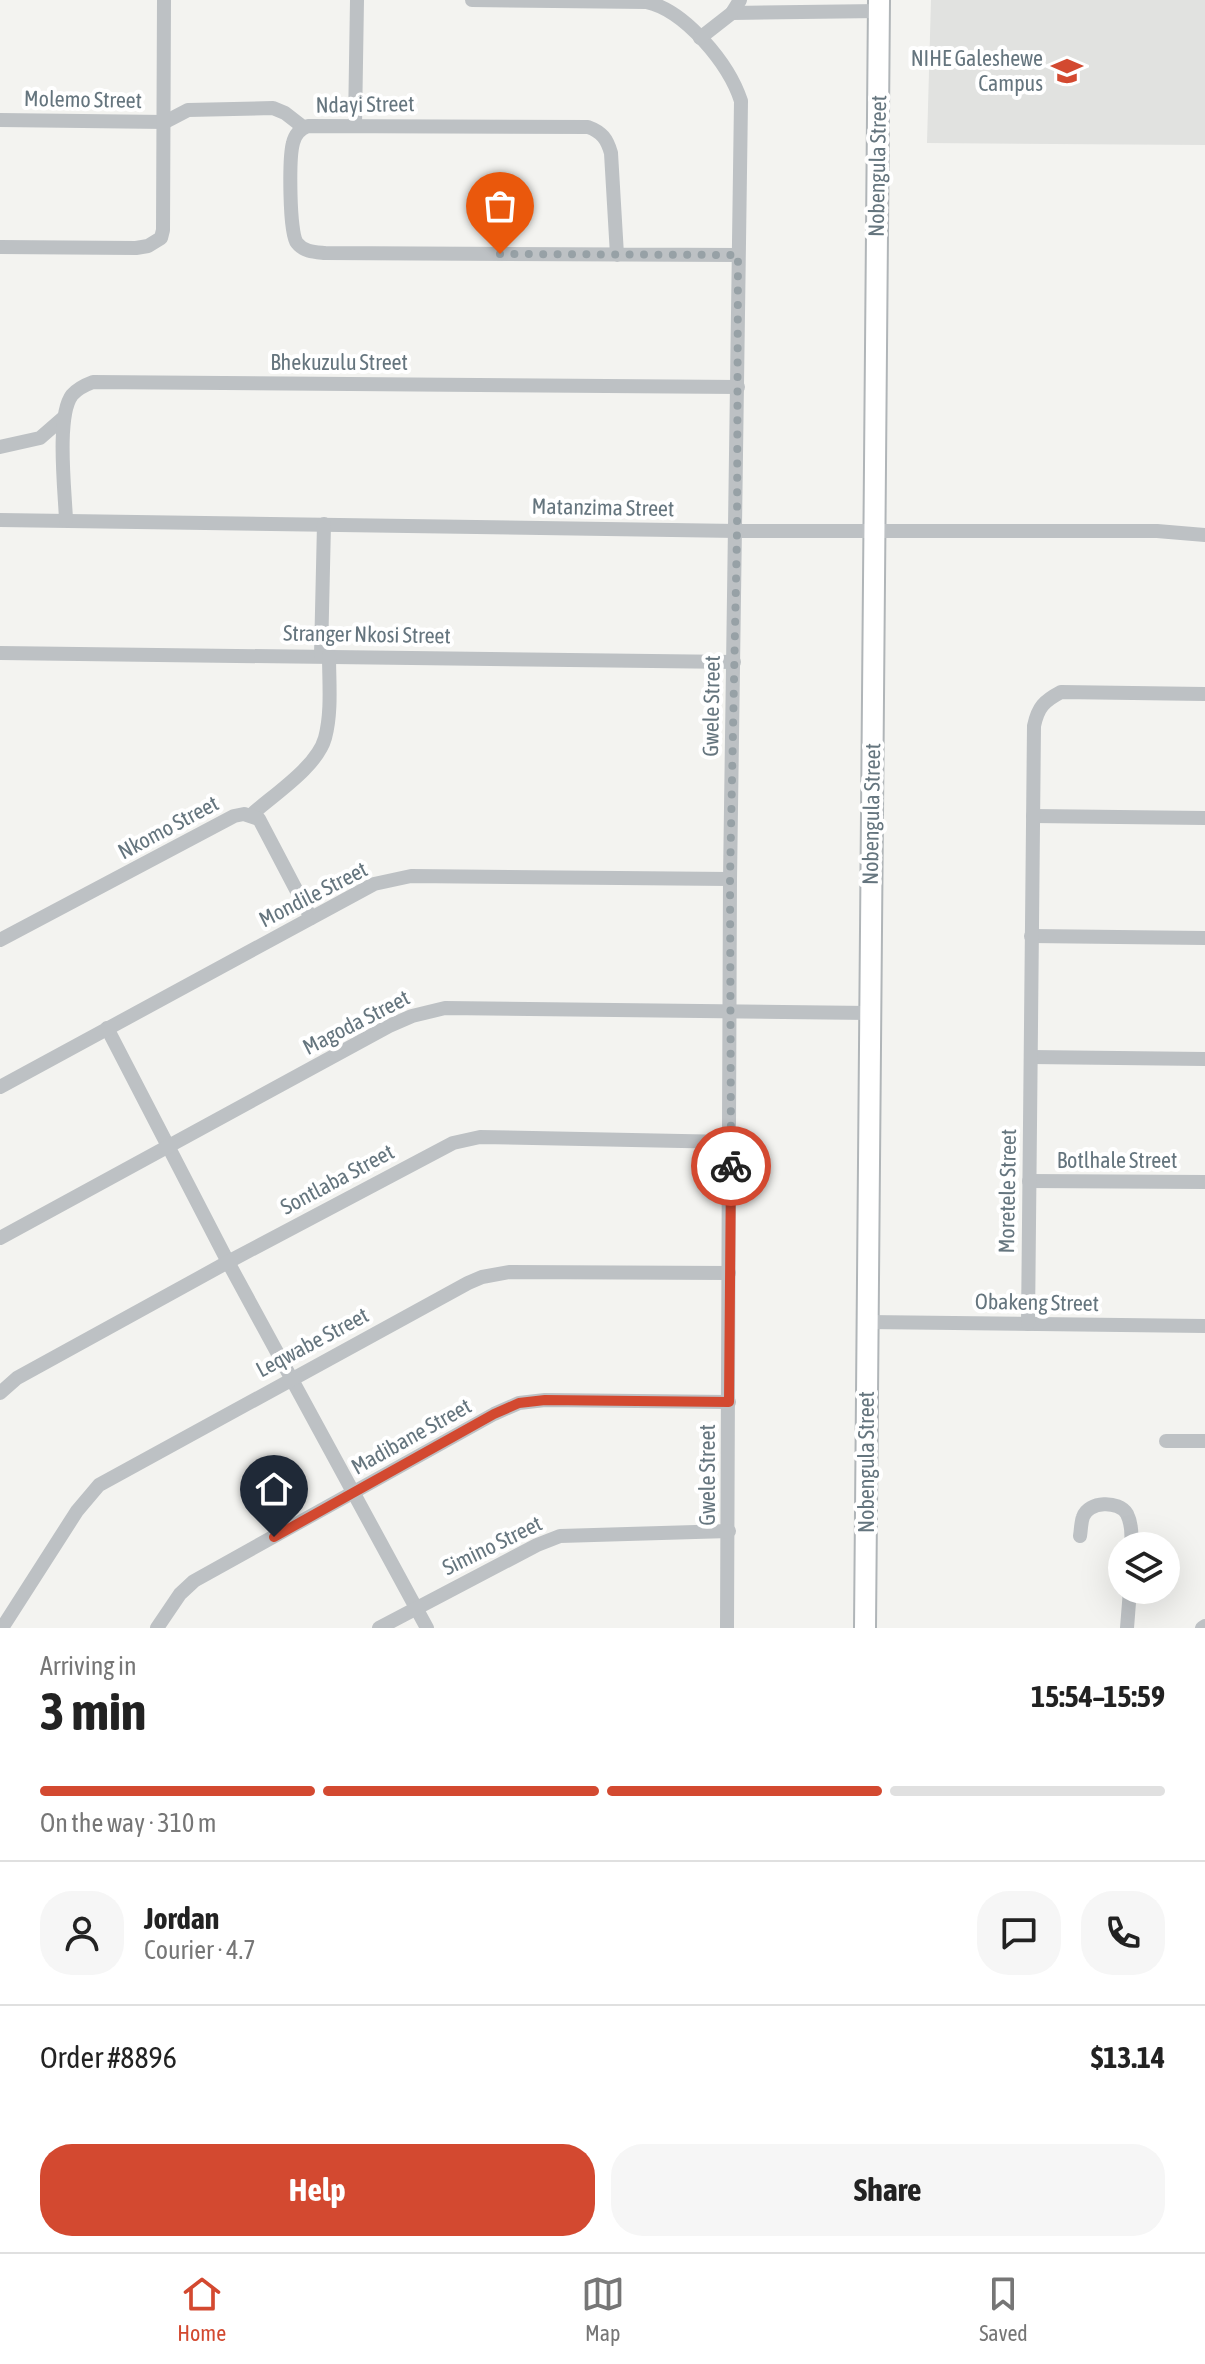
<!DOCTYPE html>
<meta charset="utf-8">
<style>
:root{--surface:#fff;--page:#f6f6f6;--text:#222;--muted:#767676;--line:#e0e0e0;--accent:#d34930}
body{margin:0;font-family:"Asap Condensed",sans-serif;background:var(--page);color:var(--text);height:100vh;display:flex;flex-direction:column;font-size:30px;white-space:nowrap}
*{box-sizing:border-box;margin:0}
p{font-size:26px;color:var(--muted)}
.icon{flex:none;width:44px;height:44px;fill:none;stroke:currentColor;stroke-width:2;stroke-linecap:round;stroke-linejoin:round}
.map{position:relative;height:1628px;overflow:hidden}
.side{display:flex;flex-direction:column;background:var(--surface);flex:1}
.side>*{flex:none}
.fabs{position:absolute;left:1108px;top:1532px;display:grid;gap:16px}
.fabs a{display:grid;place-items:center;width:72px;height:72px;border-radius:50%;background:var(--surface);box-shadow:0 8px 32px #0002;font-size:40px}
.pin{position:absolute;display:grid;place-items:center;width:68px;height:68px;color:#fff;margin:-82px -34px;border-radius:50% 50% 50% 0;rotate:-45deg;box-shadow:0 0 8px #0007}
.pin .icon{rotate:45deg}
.courier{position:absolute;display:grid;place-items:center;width:80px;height:80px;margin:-40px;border:6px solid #d34930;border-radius:50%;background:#fff;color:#222;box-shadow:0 2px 10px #0007}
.summary em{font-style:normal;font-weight:700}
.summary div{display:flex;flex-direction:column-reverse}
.summary{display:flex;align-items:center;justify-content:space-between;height:136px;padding:0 40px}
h1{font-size:52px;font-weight:700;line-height:60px}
.bar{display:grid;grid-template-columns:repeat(4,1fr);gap:12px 8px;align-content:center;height:96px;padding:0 40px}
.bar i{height:10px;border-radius:6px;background:var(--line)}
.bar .on{background:var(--accent)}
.bar p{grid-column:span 4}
.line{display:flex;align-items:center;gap:20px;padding:0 40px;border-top:2px solid var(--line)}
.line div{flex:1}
.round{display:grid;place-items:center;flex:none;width:84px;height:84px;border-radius:32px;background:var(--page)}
.action{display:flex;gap:16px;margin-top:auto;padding:16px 40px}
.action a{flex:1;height:92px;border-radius:32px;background:var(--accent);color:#fff;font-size:32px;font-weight:700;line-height:92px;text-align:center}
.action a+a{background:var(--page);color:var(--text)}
.tabs{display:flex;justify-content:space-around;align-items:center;height:112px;border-top:2px solid var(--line);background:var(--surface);font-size:22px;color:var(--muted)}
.tabs a{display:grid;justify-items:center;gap:4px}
.tabs .on{color:var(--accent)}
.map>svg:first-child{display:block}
.built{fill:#e1e2e0}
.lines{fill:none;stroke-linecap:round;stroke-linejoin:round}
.secondary-casing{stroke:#b0b5b8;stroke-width:24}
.street{stroke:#bdc1c4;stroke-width:14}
.secondary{stroke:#fff;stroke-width:20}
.done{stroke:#97a1a6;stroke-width:8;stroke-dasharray:0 14.4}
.route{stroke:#d34930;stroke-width:10}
.labels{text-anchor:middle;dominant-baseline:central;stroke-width:8;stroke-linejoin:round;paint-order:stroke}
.poi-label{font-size:22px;fill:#65757e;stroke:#fff;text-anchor:end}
.street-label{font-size:22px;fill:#65757e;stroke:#fff}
</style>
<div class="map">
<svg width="1205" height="1628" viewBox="0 0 1205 1628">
<rect width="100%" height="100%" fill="#f3f3f0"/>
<polygon class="built" points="931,0 1205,0 1205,145 927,143"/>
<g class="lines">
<defs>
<polyline id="secondary" points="865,1628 879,0"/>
</defs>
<use href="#secondary" class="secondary-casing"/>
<g class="street">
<path d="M 472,0 L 646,2 C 685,10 729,64 741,101 L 730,879 L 727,1628"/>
<polyline points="732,13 879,11"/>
<polyline points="700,38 732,13 740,0"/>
<polyline points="0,120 165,122 188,110 273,108 285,113 303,127"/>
<polyline points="355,125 357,0"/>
<polyline points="0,247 136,248 148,246 161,238 163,230 164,0"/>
<path d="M 617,255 L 611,153 C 607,139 602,132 588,127 L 308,126 C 300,129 295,134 293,143 C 289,157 289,233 297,243 C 304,252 315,252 325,253 L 738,255"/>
<polyline points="0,447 40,438 63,418"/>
<polyline points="0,520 737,531 1157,531 1205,535"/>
<path d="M 66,520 C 65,492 56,416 72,395 C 78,388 85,385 93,382 L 738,387"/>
<polyline points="0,653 734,662"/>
<polyline points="321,655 324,524"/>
<path d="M 251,815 C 273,795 317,767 325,738 C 332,712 329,682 329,655"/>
<polyline points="1033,816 1205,818"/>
<polyline points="1031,936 1205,938"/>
<polyline points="0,940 234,816 244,814 259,819 311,918"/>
<polyline points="107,1028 228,1262 427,1628"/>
<polyline points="1031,1057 1205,1059"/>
<polyline points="0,1087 374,884 411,876 730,879"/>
<polyline points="1029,1181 1205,1182"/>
<polyline points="0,1238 389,1026 412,1016 445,1008 869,1013"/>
<polyline points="868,1322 1205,1326"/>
<path d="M 1028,1324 L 1034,726 C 1038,707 1044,701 1061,692 L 1205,694"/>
<polyline points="0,1393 17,1378 228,1262 453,1143 480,1137 731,1142"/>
<polyline points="1166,1441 1205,1441"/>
<path d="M 1080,1536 C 1081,1530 1081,1522 1083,1517 C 1088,1501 1119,1500 1127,1514 C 1132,1524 1132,1535 1131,1546"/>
<polyline points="2,1628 77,1511 99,1485 468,1283 482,1277 510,1272 729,1273"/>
<polyline points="157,1628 180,1594 194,1581 494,1414 519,1403 545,1400 729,1402"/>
<polyline points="379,1628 537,1545 560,1536 729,1531"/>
<polyline points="1127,1628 1130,1590"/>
<polyline points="1202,1628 1205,1626"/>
</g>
<use href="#secondary" class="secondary"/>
</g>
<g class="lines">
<polyline class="done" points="500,254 738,255 737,531 730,879 731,1166"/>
<polyline class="route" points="274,1537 494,1414 519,1403 545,1400 729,1402 731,1166"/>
</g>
<defs>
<symbol id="university-bare" viewBox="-9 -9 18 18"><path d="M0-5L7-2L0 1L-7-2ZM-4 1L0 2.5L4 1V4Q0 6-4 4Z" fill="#d34930" stroke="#fff" stroke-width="2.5" paint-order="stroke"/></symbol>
</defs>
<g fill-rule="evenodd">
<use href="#university-bare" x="1045" y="49" width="44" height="44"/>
</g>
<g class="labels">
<g class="poi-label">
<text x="1043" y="58">NIHE Galeshewe<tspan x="1043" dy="25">Campus</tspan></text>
</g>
<g class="street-label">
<text transform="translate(83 99) rotate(1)">Molemo Street</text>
<text transform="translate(365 104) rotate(-1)">Ndayi Street</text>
<text transform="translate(877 166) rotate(-89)">Nobengula Street</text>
<text x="339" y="362">Bhekuzulu Street</text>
<text transform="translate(603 507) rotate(1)">Matanzima Street</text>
<text transform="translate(367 634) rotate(1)">Stranger Nkosi Street</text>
<text transform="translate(711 706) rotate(-89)">Gwele Street</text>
<text transform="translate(871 814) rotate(-89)">Nobengula Street</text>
<text transform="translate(168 827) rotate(-28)">Nkomo Street</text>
<text transform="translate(313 894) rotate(-27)">Mondile Street</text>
<text transform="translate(356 1022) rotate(-27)">Magoda Street</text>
<text x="1117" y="1160">Botlhale Street</text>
<text transform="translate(337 1179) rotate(-28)">Sontlaba Street</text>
<text transform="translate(1007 1191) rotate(-89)">Moretele Street</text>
<text transform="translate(1037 1302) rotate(1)">Obakeng Street</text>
<text transform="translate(312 1342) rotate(-28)">Leqwabe Street</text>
<text transform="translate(411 1436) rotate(-29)">Madibane Street</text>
<text transform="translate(866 1462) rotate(-90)">Nobengula Street</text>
<text transform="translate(707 1475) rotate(-90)">Gwele Street</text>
<text transform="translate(492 1545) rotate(-26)">Simino Street</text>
</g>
</g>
</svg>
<div class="fabs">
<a><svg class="icon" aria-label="layers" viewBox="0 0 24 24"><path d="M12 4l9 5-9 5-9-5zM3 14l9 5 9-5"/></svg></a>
</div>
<div class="pin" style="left:500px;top:254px;background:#ea580c"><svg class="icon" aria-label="bag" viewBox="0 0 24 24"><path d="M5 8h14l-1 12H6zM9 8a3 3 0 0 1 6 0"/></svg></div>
<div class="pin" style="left:274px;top:1537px;background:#1f2937"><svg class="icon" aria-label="home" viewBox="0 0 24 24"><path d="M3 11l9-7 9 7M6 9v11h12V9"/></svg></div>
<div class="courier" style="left:731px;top:1166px"><svg class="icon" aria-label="bike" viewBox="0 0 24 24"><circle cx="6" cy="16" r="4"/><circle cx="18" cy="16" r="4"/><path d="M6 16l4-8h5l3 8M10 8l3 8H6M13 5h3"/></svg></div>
</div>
<section class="side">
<div class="summary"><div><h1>3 min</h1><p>Arriving in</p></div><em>15:54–15:59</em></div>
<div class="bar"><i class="on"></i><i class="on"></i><i class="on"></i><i></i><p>On the way · 310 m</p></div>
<div class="line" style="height:144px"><a class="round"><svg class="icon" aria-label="person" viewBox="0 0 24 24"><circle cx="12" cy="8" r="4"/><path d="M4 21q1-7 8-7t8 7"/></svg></a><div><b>Jordan</b><p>Courier · 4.7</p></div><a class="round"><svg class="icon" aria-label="chat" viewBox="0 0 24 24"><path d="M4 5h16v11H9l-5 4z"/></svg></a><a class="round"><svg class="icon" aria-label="phone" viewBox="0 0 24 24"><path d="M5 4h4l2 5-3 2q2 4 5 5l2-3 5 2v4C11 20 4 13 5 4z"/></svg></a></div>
<div class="line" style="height:104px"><div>Order #8896</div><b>$13.14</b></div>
<div class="action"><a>Help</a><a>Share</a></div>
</section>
<nav class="tabs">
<a class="on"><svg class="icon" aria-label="home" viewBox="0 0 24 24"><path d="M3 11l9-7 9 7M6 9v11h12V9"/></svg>Home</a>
<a><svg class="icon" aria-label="map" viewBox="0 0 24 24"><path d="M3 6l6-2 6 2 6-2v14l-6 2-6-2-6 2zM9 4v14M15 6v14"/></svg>Map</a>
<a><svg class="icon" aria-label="saved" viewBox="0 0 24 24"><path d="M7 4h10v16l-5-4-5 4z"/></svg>Saved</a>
</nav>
